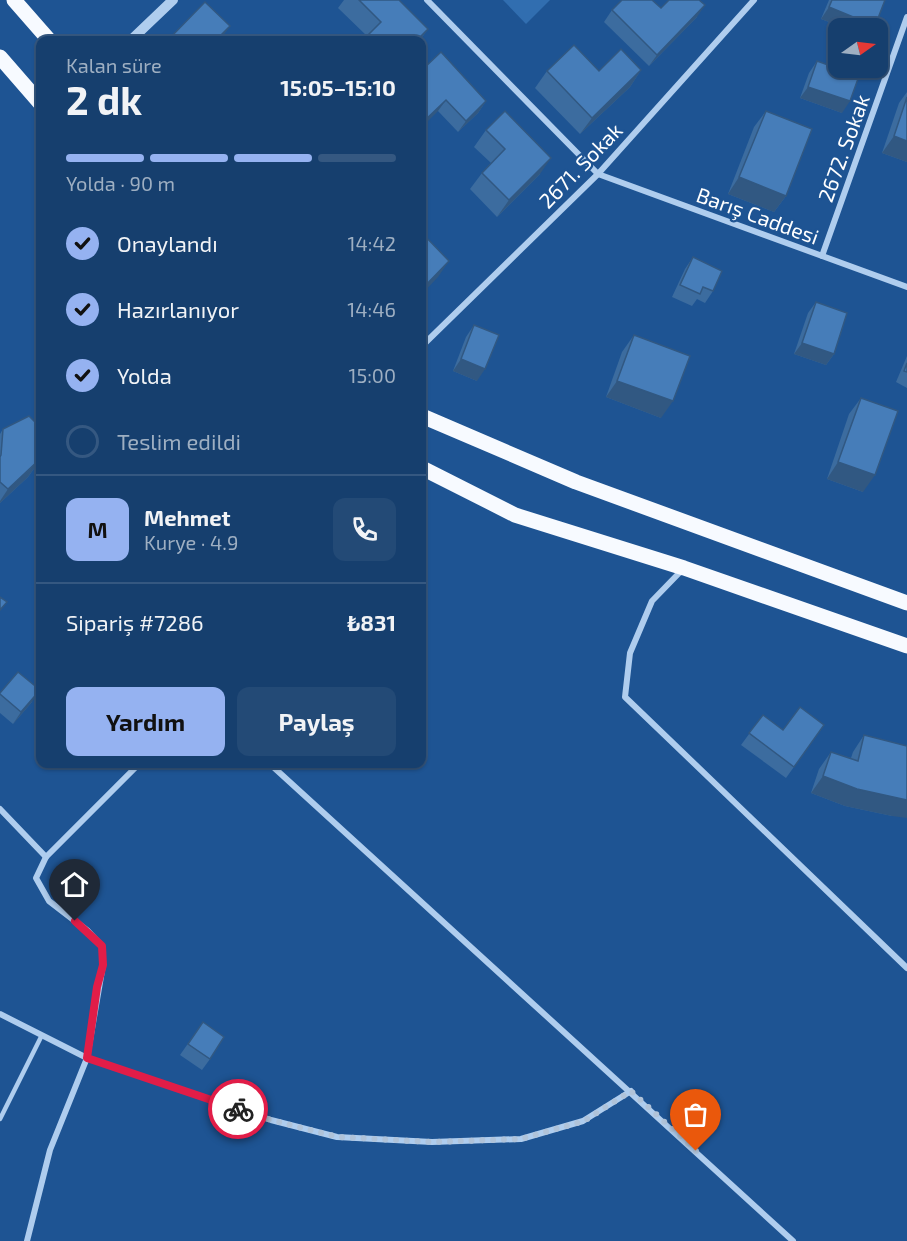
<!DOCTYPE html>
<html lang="tr">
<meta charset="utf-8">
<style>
:root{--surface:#163f6e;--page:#234a76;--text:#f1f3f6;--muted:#9eafc2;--line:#355881;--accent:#95b2f1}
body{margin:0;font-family:"Exo 2",sans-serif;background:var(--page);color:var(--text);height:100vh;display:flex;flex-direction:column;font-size:22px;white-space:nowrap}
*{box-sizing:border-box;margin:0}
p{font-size:20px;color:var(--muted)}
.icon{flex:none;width:33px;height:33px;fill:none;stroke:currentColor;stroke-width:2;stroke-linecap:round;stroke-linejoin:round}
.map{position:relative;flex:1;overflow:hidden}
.details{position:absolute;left:36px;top:36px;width:390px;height:732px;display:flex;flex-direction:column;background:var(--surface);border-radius:12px;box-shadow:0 2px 4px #0004,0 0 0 2px var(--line)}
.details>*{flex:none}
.needle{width:39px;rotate:76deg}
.fabs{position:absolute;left:828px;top:18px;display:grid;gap:12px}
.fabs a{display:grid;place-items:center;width:60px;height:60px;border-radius:12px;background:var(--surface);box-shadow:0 2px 4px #0004,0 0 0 2px var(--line);font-size:30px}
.pin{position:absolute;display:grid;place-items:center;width:51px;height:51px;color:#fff;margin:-62px -26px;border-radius:50% 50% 50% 0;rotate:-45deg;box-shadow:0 0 6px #0007}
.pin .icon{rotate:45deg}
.courier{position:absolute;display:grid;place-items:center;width:60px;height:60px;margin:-30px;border:4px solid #e11d48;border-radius:50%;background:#fff;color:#222;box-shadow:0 2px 8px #0007}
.head em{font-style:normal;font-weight:700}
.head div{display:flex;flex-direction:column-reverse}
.head{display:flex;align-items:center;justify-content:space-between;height:102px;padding:0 30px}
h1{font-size:39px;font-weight:700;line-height:45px}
.bar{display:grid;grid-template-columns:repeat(4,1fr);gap:9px 6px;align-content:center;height:72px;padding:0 30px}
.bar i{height:8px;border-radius:4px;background:var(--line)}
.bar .active{background:var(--accent)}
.bar p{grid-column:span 4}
.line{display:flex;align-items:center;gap:15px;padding:0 30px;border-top:2px solid var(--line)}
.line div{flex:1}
.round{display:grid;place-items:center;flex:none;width:63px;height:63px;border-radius:12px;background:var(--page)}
ol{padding:0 30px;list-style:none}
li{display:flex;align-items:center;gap:18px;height:66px}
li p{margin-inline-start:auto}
li .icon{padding:6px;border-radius:50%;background:var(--accent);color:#111;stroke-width:4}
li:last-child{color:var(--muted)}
li i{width:33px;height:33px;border:3px solid var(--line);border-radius:50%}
.cta{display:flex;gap:12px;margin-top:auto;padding:12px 30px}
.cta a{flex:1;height:69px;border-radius:12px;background:var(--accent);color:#111;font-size:24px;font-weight:700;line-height:69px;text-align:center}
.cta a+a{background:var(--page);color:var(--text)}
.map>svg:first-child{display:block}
.green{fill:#316eb0}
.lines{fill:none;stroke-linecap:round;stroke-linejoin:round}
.service{stroke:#afcdee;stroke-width:4.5}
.minor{stroke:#afcdee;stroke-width:6}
.tertiary{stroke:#afcdee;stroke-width:10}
.primary{stroke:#f7faff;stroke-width:15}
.wall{fill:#3c6c9f}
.shaded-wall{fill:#315882}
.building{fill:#467db9;stroke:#315882;stroke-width:1.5}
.done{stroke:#b0c3d9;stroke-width:6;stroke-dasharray:0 10.8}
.route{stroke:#e11d48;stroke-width:8}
.labels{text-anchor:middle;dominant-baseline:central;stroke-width:4.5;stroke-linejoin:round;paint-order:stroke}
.street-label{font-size:21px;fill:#fff;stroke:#1e5493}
</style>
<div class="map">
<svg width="907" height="1241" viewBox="0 0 907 1241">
<rect width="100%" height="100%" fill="#1e5493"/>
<polygon class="green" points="503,0 550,0 526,24"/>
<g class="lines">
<polyline class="service" points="0,1119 41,1037"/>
<g class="minor">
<polyline points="427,0 598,174 907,287"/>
<polyline points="822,256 907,17"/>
<polyline points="422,346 598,174 754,0"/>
<polyline points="683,569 652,601 630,653 625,697 907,968"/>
<polyline points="270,764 793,1241"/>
<polyline points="0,809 46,857"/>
<polyline points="0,1014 87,1058 271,1120 337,1137 432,1142 521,1139 583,1121 631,1091"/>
<polyline points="27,1241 50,1150 87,1058 103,965 102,946 88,931 49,901 36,878 46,857 139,764"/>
</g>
<polyline class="tertiary" points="131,40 173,0"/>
<g class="primary">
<polyline points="14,0 49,40"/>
<polyline points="0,57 40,103"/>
<polyline points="422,416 576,482 907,603"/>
<polyline points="422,468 515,515 684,568 907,646"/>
</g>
</g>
<g class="wall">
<polygon points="344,0 399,0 428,29 420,40 363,40 367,36 338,8"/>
<polygon points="829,0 885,0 873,28 845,28 821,19"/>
<polygon points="661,8 697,17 649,66 604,22 612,10"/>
<polygon points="817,61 842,113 800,98 809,73"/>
<polygon points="422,70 486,101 478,113 458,132 438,111"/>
<polygon points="641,70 630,87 580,134 535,88 547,71"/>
<polygon points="907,92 907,162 882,153 899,103"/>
<polygon points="766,111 786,196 774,212 728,194 754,127"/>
<polygon points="486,130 540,174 497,217 470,189 482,173 491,163 474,147"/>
<polygon points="693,257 713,291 705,303 697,299 692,306 672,297 685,269"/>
<polygon points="816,302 834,354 826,365 794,354 808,313"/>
<polygon points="474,325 477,381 453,371 466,337"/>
<polygon points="634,335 661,418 606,397 622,352"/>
<polygon points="907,356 907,388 896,382"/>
<polygon points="861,398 863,492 827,479 849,414"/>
<polygon points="3,429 40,460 28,477 0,503 0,434"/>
<polygon points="0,693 32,702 13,724 0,713"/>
<polygon points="763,715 783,730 824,725 786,778 741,745"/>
<polygon points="864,735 892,816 845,806 811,793 819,769 831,752 851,758 853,752"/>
<polygon points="203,1022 210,1059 202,1070 180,1055"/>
</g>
<g class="shaded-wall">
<polygon points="705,5 697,17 649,66 657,55"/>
<polygon points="829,7 875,26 873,28 845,28 821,19"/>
<polygon points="230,26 220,40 216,40"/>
<polygon points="428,29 420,40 417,40"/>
<polygon points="641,70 630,87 580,134 592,118"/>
<polygon points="808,87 850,101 842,113 800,98"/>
<polygon points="446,100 438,111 422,127 422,123"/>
<polygon points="486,101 478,113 458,132 466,121"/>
<polygon points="894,136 907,141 907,162 882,153"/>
<polygon points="551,158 540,174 497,217 509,200"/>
<polygon points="739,177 786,196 774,212 728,194"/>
<polygon points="449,261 438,277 422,294 422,289"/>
<polygon points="802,343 834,354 826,365 794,354"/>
<polygon points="461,359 485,369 477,381 453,371"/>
<polygon points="617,381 673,401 661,418 606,397"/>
<polygon points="40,460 28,477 0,503 0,501 8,489"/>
<polygon points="838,462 875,475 863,492 827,479"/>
<polygon points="40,690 32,702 13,724 21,712"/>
<polygon points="823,776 907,800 907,818 892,816 845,806 811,793"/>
</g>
<g class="building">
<polygon points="359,0 399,0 428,29 417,40 363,40 381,22"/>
<polygon points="622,0 652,0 661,8 669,0 699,0 705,5 657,55 612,10"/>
<polygon points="832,0 885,0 875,26 829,7"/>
<polygon points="205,2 230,26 216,40 168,40"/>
<polygon points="574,45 599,71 621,49 641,70 592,118 547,71"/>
<polygon points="441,52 486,101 466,121 446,100 422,123 422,70"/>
<polygon points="817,61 859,76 850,101 808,87"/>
<polygon points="907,97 907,141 894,136"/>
<polygon points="505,111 551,158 509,200 482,173 505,149 486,130"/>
<polygon points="766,111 812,129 786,196 739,177"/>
<polygon points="422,233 449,261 422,289"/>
<polygon points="693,257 722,271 713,291 703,287 700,294 680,285"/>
<polygon points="816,302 847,313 834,354 802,343"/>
<polygon points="474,325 499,335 485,369 461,359"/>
<polygon points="634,335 690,356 673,401 617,381"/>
<polygon points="907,363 907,372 904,371"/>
<polygon points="861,398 898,411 875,475 838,462"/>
<polygon points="29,416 40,427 40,459 8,489 0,482 0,457 1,455 3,429"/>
<polygon points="0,597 7,602 0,610"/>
<polygon points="18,672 40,690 21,712 0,694 0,693"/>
<polygon points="800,707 824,725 794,767 749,733 763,715 783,730"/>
<polygon points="864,735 907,746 907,800 857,789 823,776 831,752 858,761"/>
<polygon points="203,1022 224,1037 210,1059 188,1044"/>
</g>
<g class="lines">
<polyline class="done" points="238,1109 271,1120 338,1137 432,1142 521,1139 584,1121 631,1091 696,1151"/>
<polyline class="route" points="75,921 102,946 103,965 97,987 87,1058 238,1109"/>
</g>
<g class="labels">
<g class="street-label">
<text transform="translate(843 148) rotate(-70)">2672. Sokak</text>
<text transform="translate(580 165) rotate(-46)">2671. Sokak</text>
<text transform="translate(758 215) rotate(20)">Barış Caddesi</text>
</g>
</g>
</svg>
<div class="fabs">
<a><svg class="needle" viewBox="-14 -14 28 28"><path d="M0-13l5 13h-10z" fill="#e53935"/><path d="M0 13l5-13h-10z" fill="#9eafc2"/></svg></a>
</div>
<div class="pin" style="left:696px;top:1151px;background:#ea580c"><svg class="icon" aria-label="bag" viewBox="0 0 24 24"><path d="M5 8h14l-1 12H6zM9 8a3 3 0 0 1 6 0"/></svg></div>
<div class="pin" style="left:75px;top:921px;background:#1f2937"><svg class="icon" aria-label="home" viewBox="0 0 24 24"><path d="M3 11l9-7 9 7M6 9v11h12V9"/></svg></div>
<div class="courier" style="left:238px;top:1109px"><svg class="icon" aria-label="bike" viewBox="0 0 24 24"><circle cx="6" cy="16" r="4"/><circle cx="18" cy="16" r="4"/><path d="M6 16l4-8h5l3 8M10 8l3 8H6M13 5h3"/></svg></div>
<section class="details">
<div class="head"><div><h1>2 dk</h1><p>Kalan süre</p></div><em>15:05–15:10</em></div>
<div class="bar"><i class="active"></i><i class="active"></i><i class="active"></i><i></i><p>Yolda · 90 m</p></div>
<ol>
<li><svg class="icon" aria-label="check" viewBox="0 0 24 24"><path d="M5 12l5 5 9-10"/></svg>Onaylandı<p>14:42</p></li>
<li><svg class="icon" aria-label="check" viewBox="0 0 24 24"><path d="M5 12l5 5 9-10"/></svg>Hazırlanıyor<p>14:46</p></li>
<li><svg class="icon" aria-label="check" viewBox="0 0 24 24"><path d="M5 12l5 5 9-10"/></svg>Yolda<p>15:00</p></li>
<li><i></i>Teslim edildi</li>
</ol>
<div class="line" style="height:108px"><b class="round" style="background:var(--accent);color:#111">M</b><div><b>Mehmet</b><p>Kurye · 4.9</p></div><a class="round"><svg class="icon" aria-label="phone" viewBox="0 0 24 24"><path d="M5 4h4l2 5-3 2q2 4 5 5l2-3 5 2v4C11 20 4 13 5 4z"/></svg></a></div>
<div class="line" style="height:78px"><div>Sipariş #7286</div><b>₺831</b></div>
<div class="cta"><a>Yardım</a><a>Paylaş</a></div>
</section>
</div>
